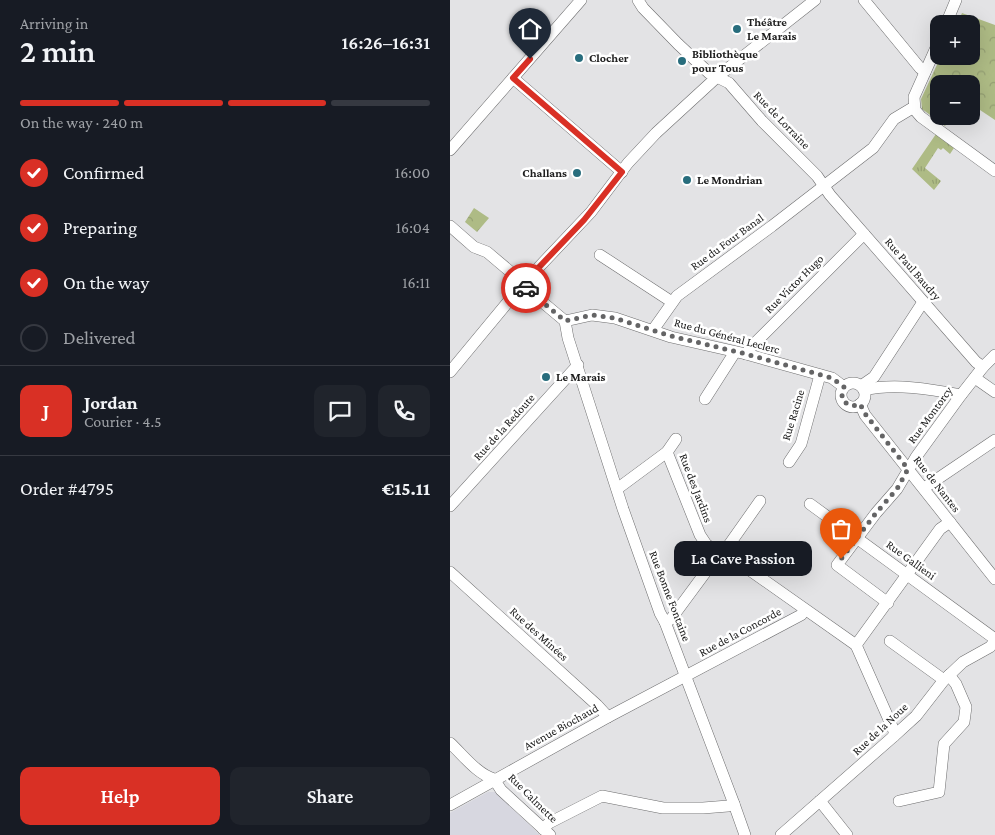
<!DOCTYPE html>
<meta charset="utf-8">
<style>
:root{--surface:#171b24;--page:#20242c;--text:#f1f3f6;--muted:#9ea1a6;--line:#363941;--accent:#d93025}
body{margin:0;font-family:"Crimson Pro",serif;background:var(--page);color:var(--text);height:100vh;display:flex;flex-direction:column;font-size:19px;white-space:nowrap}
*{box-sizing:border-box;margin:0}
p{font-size:16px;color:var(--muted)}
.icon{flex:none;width:28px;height:28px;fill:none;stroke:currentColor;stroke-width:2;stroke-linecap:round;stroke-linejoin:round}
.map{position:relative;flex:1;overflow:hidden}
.sheet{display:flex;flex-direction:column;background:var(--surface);width:450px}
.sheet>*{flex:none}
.controls{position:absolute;left:480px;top:15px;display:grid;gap:10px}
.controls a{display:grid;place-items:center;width:50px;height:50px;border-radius:10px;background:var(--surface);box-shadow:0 5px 20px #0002;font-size:25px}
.pin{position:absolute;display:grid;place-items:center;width:42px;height:42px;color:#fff;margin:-51px -21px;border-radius:50% 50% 50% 0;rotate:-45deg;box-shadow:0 0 5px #0007}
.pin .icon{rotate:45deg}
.courier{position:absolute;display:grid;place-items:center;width:50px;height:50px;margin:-25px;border:4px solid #d93025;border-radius:50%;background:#fff;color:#222;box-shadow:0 1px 6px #0007}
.bubble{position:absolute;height:35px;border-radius:10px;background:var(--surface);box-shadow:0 5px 20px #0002;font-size:16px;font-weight:600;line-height:35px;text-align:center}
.overview em{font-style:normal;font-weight:600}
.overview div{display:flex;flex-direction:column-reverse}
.overview{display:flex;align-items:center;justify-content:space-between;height:85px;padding:0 20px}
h1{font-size:32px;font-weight:600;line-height:38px}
.bar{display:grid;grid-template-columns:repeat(4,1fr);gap:8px 5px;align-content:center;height:60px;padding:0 20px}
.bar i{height:6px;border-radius:4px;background:var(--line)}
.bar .active{background:var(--accent)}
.bar p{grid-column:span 4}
.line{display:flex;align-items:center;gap:12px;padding:0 20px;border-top:1px solid var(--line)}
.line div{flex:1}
.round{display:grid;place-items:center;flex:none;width:52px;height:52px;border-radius:10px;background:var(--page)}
ol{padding:0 20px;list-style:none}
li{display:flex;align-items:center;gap:15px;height:55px}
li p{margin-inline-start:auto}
li .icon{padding:5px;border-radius:50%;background:var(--accent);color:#fff;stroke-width:4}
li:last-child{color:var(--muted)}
li i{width:28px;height:28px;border:2px solid var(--line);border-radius:50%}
.action{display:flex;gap:10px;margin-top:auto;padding:10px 20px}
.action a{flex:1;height:58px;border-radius:10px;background:var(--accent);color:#fff;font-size:20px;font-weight:600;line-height:58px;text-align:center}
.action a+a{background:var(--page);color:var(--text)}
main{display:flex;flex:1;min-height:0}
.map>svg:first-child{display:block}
.built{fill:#d7d7e0}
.grass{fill:url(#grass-tufts)}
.park{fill:url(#park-crowns)}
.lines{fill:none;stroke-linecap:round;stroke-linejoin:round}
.minor-casing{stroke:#6d6d6e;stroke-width:12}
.minor{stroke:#fff;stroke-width:11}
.done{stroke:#646465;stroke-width:5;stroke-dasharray:0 9}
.route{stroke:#d93025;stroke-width:6}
.poi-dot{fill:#286d7d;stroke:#fff;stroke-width:2}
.labels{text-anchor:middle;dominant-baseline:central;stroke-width:5;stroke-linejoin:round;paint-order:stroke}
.poi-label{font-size:12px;font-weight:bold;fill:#202020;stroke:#fff;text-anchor:start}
.street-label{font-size:12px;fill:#202020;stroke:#fff}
</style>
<main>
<section class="sheet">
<div class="overview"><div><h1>2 min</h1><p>Arriving in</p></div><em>16:26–16:31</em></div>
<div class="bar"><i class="active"></i><i class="active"></i><i class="active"></i><i></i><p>On the way · 240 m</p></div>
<ol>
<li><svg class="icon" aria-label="check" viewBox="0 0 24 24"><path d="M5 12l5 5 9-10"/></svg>Confirmed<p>16:00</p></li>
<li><svg class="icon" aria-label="check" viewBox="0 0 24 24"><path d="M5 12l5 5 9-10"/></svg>Preparing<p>16:04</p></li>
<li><svg class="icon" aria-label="check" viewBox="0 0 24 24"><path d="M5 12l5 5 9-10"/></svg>On the way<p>16:11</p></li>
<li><i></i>Delivered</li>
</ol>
<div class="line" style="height:90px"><b class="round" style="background:var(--accent);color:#fff">J</b><div><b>Jordan</b><p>Courier · 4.5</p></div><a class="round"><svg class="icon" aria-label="chat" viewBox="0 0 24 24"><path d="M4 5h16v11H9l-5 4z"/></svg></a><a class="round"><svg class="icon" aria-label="phone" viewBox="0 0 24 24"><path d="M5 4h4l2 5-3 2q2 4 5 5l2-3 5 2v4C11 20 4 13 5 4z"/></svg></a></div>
<div class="line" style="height:65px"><div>Order #4795</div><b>€15.11</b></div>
<div class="action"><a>Help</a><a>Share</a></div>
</section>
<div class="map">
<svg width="545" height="835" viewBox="0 0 545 835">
<defs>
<pattern id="grass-tufts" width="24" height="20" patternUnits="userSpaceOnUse" patternTransform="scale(1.25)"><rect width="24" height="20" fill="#aebb85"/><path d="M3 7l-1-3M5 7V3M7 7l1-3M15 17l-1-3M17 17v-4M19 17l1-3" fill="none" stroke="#95a073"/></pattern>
<pattern id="park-crowns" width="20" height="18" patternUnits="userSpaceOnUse" patternTransform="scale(1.25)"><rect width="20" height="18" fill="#aebb85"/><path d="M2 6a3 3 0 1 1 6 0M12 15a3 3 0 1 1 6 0" fill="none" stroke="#95a073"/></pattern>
</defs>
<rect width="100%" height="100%" fill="#e3e3e5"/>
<polygon class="built" points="38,792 45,792 90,835 0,835 0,813"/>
<polygon class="grass" points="486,134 504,148 500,154 493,148 491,150 488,148 475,168 491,181 484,190 462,169"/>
<g class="park">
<polygon points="512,13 545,25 545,120 521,104 521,84 489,84 489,116 502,116 495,126 472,109 471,99 491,56 521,56 521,24 507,24"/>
<polygon points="24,208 39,218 27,232 15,222"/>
</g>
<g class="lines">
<defs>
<g id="minor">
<polyline points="188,0 193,8 228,44 259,73 279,83 312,121 367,176 380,195 526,362 533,367"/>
<polyline points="414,0 470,68 475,72"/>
<polyline points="496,24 506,0"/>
<polyline points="489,41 464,97 465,110 471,117 545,171"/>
<polyline points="63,78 172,172"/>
<polyline points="0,150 131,0"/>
<polyline points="0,226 24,247 37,252 63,274 72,285 115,321 118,338 173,509 210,613 215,622 284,804 295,835"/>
<polyline points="150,255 222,302"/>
<polyline points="115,321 142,315 165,318 221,337 296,354 382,378 394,387"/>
<polyline points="203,330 227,296 322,226 423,148 444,119 464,107"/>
<polyline points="296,354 300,348 414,234"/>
<polyline points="0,372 72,285 141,212 178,163 206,133 267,77 365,0"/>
<polyline points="525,378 545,392"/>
<circle cx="403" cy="395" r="12"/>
<polyline points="411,386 424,377 473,302"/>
<path d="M 414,390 C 444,383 480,389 511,395"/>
<polyline points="255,399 285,352"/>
<polyline points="410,404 415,415 545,579"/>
<polyline points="217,452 250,535 256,544 269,554"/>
<polyline points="339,462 351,444 370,375"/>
<polyline points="474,488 545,440"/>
<polyline points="167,489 217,452 226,439"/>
<polyline points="360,504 545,639"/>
<polyline points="0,506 128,365"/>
<polyline points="274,552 406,645 444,731 444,736"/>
<polyline points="0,572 147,705 158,717"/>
<polyline points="438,603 387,565 426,513 447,489 466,457 511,395 533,367 545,355"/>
<polyline points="215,622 221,619 269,554 274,552 310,501"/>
<polyline points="440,641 494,680"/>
<polyline points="406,645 490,529 500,522"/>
<path d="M 0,743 C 13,755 27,774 44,779 L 51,790 L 100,835"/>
<polyline points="370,801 397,835"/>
<polyline points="449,801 489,792 494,744 514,722 516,707 506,684 499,675"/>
<polyline points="0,805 158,717 351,615 355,610"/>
<polyline points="93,829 99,823 152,796 213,808 253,808 278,806 284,804"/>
<polyline points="331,835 444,736 466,716 494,680 513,662 540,647 545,641"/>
</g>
</defs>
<use href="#minor" class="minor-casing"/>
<use href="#minor" class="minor"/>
</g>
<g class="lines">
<polyline class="done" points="76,288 115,321 142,315 164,318 221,336 296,354 382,378 394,387 392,396 394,402 403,406 410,404 416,415 458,469 447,489 426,513 391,559"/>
<polyline class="route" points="76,288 72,285 134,220 172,172 63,78 80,59"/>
</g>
<g class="poi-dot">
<circle cx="287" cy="29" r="5"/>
<circle cx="129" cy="58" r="5"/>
<circle cx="232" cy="61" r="5"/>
<circle cx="127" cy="173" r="5"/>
<circle cx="237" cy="180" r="5"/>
<circle cx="96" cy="377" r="5"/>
</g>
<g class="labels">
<g class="poi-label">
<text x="297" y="22">Théâtre<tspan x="297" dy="14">Le Marais</tspan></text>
<text x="242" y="54">Bibliothèque<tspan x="242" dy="14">pour Tous</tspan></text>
<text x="139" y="58">Clocher</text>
<text x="117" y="173" text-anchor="end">Challans</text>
<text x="247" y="180">Le Mondrian</text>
<text x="106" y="377">Le Marais</text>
</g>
<g class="street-label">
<text transform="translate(332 120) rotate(46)">Rue de Lorraine</text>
<text transform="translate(277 242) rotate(-36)">Rue du Four Banal</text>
<text transform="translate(463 269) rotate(49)">Rue Paul Baudry</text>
<text transform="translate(344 284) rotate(-45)">Rue Victor Hugo</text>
<text transform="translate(277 336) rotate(15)">Rue du Général Leclerc</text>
<text transform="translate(343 415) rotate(-73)">Rue Racine</text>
<text transform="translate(480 415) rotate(-54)">Rue Montorcy</text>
<text transform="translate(54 427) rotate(-48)">Rue de la Redoute</text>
<text transform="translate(487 484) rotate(52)">Rue de Nantes</text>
<text transform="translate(246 488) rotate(69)">Rue des Jardins</text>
<text transform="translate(461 560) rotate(36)">Rue Gallieni</text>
<text transform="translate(220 596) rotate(69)">Rue Bonne Fontaine</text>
<text transform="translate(290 632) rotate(-28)">Rue de la Concorde</text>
<text transform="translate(89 634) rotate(42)">Rue des Minées</text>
<text transform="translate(111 727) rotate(-29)">Avenue Biochaud</text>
<text transform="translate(430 729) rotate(-43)">Rue de la Noue</text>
<text transform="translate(83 798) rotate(45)">Rue Calmette</text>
</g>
</g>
</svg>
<div class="controls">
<a>+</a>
<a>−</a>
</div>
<div class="pin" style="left:391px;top:559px;background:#ea580c"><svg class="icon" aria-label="bag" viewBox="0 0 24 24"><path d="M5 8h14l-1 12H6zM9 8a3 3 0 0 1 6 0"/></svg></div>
<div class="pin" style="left:80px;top:59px;background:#1f2937"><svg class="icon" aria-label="home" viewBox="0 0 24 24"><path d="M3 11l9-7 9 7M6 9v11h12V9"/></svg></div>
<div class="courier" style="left:76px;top:288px"><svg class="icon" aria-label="car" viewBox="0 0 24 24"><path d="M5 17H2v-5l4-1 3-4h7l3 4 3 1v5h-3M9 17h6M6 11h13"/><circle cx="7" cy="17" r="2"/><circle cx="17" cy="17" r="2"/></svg></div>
<div class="bubble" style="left:224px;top:541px;width:138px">La Cave Passion</div>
</div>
</main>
